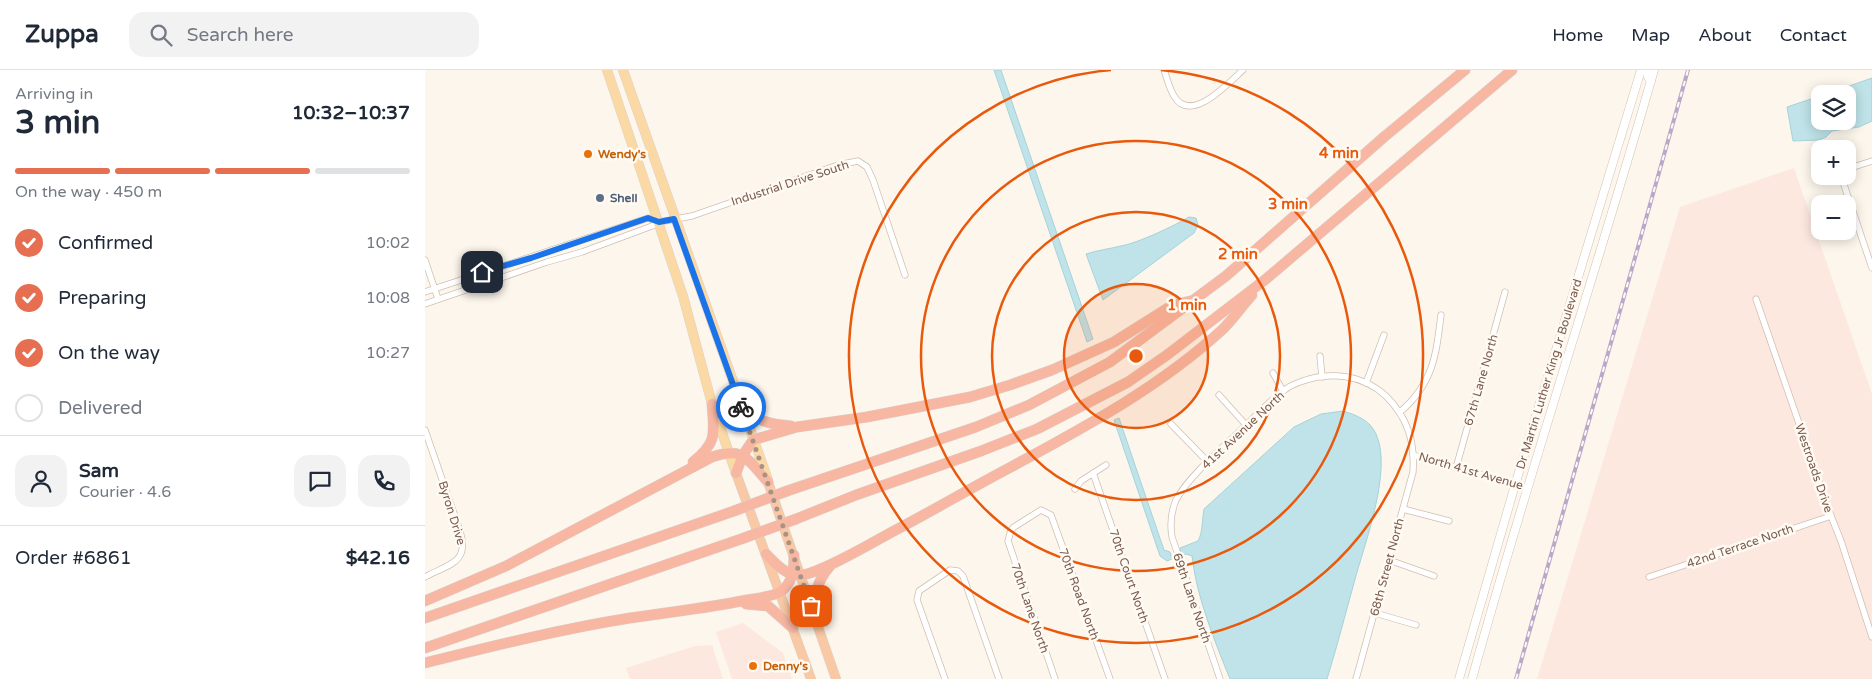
<!DOCTYPE html>
<meta charset="utf-8">
<style>
:root{--surface:#fff;--page:#f2f2f3;--text:#1f2937;--muted:#747a83;--line:#e0e1e3;--accent:#e76f51}
body{margin:0;font-family:"Varela Round",sans-serif;background:var(--page);color:var(--text);height:100vh;display:flex;flex-direction:column;font-size:19px;white-space:nowrap}
*{box-sizing:border-box;margin:0}
p{font-size:16px;color:var(--muted)}
.icon{flex:none;width:28px;height:28px;fill:none;stroke:currentColor;stroke-width:2;stroke-linecap:round;stroke-linejoin:round}
.map{position:relative;flex:1;overflow:hidden}
.sheet{display:flex;flex-direction:column;background:var(--surface);width:425px}
.sheet>*{flex:none}
.controls{position:absolute;left:1386px;top:15px;display:grid;gap:10px}
.controls a{display:grid;place-items:center;width:45px;height:45px;border-radius:10px;background:var(--surface);box-shadow:0 2px 12px #0003;font-size:25px}
.pin{position:absolute;display:grid;place-items:center;width:42px;height:42px;color:#fff;margin:-21px;border-radius:10px;box-shadow:0 2px 8px #0006}
.courier{position:absolute;display:grid;place-items:center;width:50px;height:50px;margin:-25px;border:4px solid #1a73e8;border-radius:50%;background:#fff;color:#222;box-shadow:0 1px 6px #0007}
.headline em{font-style:normal;font-weight:700}
.headline div{display:flex;flex-direction:column-reverse}
.headline{display:flex;align-items:center;justify-content:space-between;height:85px;padding:0 15px}
h1{font-size:32px;font-weight:700;line-height:38px}
.bar{display:grid;grid-template-columns:repeat(4,1fr);gap:8px 5px;align-content:center;height:60px;padding:0 15px}
.bar i{height:6px;border-radius:4px;background:var(--line)}
.bar .on{background:var(--accent)}
.bar p{grid-column:span 4}
.line{display:flex;align-items:center;gap:12px;padding:0 15px;border-top:1px solid var(--line)}
.line div{flex:1}
.round{display:grid;place-items:center;flex:none;width:52px;height:52px;border-radius:15px;background:var(--page)}
ol{padding:0 15px;list-style:none}
li{display:flex;align-items:center;gap:15px;height:55px}
li p{margin-inline-start:auto}
li .icon{padding:5px;border-radius:50%;background:var(--accent);color:#fff;stroke-width:4}
li:last-child{color:var(--muted)}
li i{width:28px;height:28px;border:2px solid var(--line);border-radius:50%}
header{display:flex;align-items:center;gap:30px;box-sizing:border-box;height:70px;padding:0 25px;background:var(--surface);border-bottom:1px solid var(--line)}
header strong{font-size:24px}
nav{display:flex;gap:28px;margin-inline-start:auto;font-size:18px}
.search{width:350px;height:45px;background:var(--page);display:flex;align-items:center;gap:12px;box-sizing:border-box;padding:0 18px;border-radius:15px;color:var(--muted);font-size:19px}
main{display:flex;flex:1;min-height:0}
.map>svg:first-child{display:block}
.commercial{fill:#fde8e0}
.water{fill:#bfe3e8;stroke:#a5d3da}
.lines{fill:none;stroke-linecap:round;stroke-linejoin:round}
.minor-casing{stroke:#d1beb0;stroke-width:7}
.secondary-casing{stroke:#d6c0b0;stroke-width:9}
.primary-casing{stroke:#dad1cd;stroke-width:10}
.trunk-casing{stroke:#dad1cd;stroke-width:10}
.motorway-casing{stroke:#dad1cd;stroke-width:11}
.minor{stroke:#fff;stroke-width:5.5}
.secondary{stroke:#fff;stroke-width:8}
.primary{stroke:#fbd9a5;stroke-width:9}
.trunk{stroke:#f9c8a4;stroke-width:9}
.motorway{stroke:#f7b7a3;stroke-width:10}
.rail-casing{stroke:#b9a8c9;stroke-width:4}
.rail{stroke:#fffaf3;stroke-width:2;stroke-dasharray:5.5;stroke-linecap:butt}
.motorway-bridge-casing{stroke:#dad1cd;stroke-width:11;stroke-linecap:butt}
.motorway-bridge{stroke:#f7b7a3;stroke-width:10}
.done{stroke:#a89285;stroke-width:5;stroke-dasharray:0 9}
.route{stroke:#1a73e8;stroke-width:6}
.ring{fill:none;stroke:#e8590c;stroke-width:2.5}
.food-dot{fill:#e8710a;stroke:#fffaf3;stroke-width:2}
.service-dot{fill:#5c6f8a;stroke:#fffaf3;stroke-width:2}
.labels{text-anchor:middle;dominant-baseline:central;stroke-width:5;stroke-linejoin:round;paint-order:stroke}
.food-label{font-size:12px;font-weight:bold;fill:#c56008;stroke:#fffaf3;text-anchor:start}
.street-label{font-size:12px;fill:#7a5c4d;stroke:#fffaf3}
.service-label{font-size:12px;font-weight:bold;fill:#4e5e75;stroke:#fffaf3;text-anchor:start}
.centre{fill:#e8590c;stroke:#fffaf3;stroke-width:2.5}
.ring-label{font-size:15px;text-anchor:middle;font-weight:bold;fill:#e8590c;stroke:#fffaf3;stroke-width:5;stroke-linejoin:round;paint-order:stroke}
</style>
<header>
<strong>Zuppa</strong>
<div class="search"><svg class="icon" aria-label="search" viewBox="0 0 24 24"><circle cx="10" cy="10" r="6"/><path d="M15 15l6 6"/></svg>Search here</div>
<nav><a>Home</a><a>Map</a><a>About</a><a>Contact</a></nav>
</header>
<main>
<section class="sheet">
<div class="headline"><div><h1>3 min</h1><p>Arriving in</p></div><em>10:32–10:37</em></div>
<div class="bar"><i class="on"></i><i class="on"></i><i class="on"></i><i></i><p>On the way · 450 m</p></div>
<ol>
<li><svg class="icon" aria-label="check" viewBox="0 0 24 24"><path d="M5 12l5 5 9-10"/></svg>Confirmed<p>10:02</p></li>
<li><svg class="icon" aria-label="check" viewBox="0 0 24 24"><path d="M5 12l5 5 9-10"/></svg>Preparing<p>10:08</p></li>
<li><svg class="icon" aria-label="check" viewBox="0 0 24 24"><path d="M5 12l5 5 9-10"/></svg>On the way<p>10:27</p></li>
<li><i></i>Delivered</li>
</ol>
<div class="line" style="height:90px"><a class="round"><svg class="icon" aria-label="person" viewBox="0 0 24 24"><circle cx="12" cy="8" r="4"/><path d="M4 21q1-7 8-7t8 7"/></svg></a><div><b>Sam</b><p>Courier · 4.6</p></div><a class="round"><svg class="icon" aria-label="chat" viewBox="0 0 24 24"><path d="M4 5h16v11H9l-5 4z"/></svg></a><a class="round"><svg class="icon" aria-label="phone" viewBox="0 0 24 24"><path d="M5 4h4l2 5-3 2q2 4 5 5l2-3 5 2v4C11 20 4 13 5 4z"/></svg></a></div>
<div class="line" style="height:65px"><div>Order #6861</div><b>$42.16</b></div>
</section>
<div class="map">
<svg width="1447" height="609" viewBox="0 0 1447 609">
<rect width="100%" height="100%" fill="#fdf6ec"/>
<g class="commercial">
<polygon points="1369,98 1447,324 1447,609 1112,609 1255,137"/>
<polygon points="318,553 358,583 367,609 307,609 291,562"/>
<polygon points="287,575 298,609 205,609 201,598 270,576"/>
</g>
<g class="water">
<polygon points="569,0 576,0 668,269 662,272"/>
<polygon points="1447,8 1447,51 1434,57 1407,61 1401,67 1394,70 1368,71 1362,37 1395,26 1395,51 1422,51 1422,24 1401,24"/>
<path d="M 764,147 L 771,148 L 773,155 L 769,163 L 678,230 L 661,184 C 673,180 684,179 696,176 C 713,173 749,156 764,147 Z"/>
<path d="M 918,341 C 931,345 945,350 951,364 C 968,400 939,475 929,513 C 920,545 912,577 902,609 L 805,609 C 789,569 772,529 767,486 L 761,484 L 757,486 L 755,478 L 773,471 C 778,462 777,450 779,439 L 869,357 L 896,344 Z"/>
<polygon points="694,348 739,480 745,482 747,489 742,491 735,486 689,350"/>
</g>
<g class="lines">
<defs>
<g id="minor">
<path d="M 739,0 C 742,8 744,18 749,26 C 766,55 803,13 818,0"/>
<polyline points="1422,99 1447,91"/>
<polyline points="1416,106 1447,198"/>
<polyline points="0,190 13,229"/>
<polyline points="0,222 223,148 234,152"/>
<polyline points="1331,229 1406,446 1416,471 1447,567"/>
<polyline points="0,234 122,192 157,182 227,156 234,152 267,146 413,95 433,91 442,97 448,110 480,205"/>
<polyline points="895,286 897,307"/>
<polyline points="848,303 858,321"/>
<polyline points="941,313 959,265"/>
<polyline points="794,325 821,355"/>
<path d="M 975,342 C 1008,314 1011,286 1016,245"/>
<polyline points="746,354 783,392"/>
<path d="M 0,360 L 35,461 C 45,493 24,494 0,507"/>
<polyline points="988,385 1103,418"/>
<polyline points="1031,398 1080,222"/>
<polyline points="668,403 740,609"/>
<polyline points="650,419 656,411 681,395"/>
<polyline points="978,439 1024,451"/>
<polyline points="964,490 1009,506"/>
<polyline points="1224,507 1406,446"/>
<polyline points="950,543 991,555"/>
<polyline points="520,609 492,530 494,521 525,500 533,501 538,506 574,609"/>
<polyline points="630,609 583,471 586,460 589,457 616,440 626,445 685,609"/>
<path d="M 795,609 L 747,467 C 745,455 746,442 751,430 C 764,406 796,379 816,360 C 830,347 843,332 858,321 C 863,317 869,314 875,312 C 904,301 937,304 961,326 C 983,348 990,372 988,402 L 931,609"/>
</g>
<g id="secondary">
<polyline points="1222,0 1223,7 1226,11"/>
<polyline points="1034,609 1090,415 1216,0"/>
<path d="M 1047,609 C 1103,405 1171,204 1229,0"/>
</g>
<g id="primary">
<polyline points="182,0 258,226 287,334 311,403"/>
<polyline points="198,0 343,410"/>
</g>
<g id="trunk">
<polyline points="311,403 386,609"/>
<polyline points="343,412 411,609"/>
</g>
<g id="motorway">
<path d="M 317,338 C 334,352 345,354 366,356"/>
<path d="M 268,392 C 293,372 289,363 287,334"/>
<polyline points="311,403 318,385 328,370 372,357 442,347 545,327 585,315 627,300 689,272 748,235 765,231"/>
<polyline points="362,421 551,357 604,335 685,292 801,206 959,67 1040,0"/>
<polyline points="371,449 431,425 556,381 612,359 703,312 742,285 841,209 1087,0"/>
<path d="M 341,484 C 350,493 361,506 375,505 C 393,505 448,472 467,462 C 507,441 546,418 586,397 C 660,357 735,317 798,259 C 808,249 817,236 827,225"/>
<path d="M 0,531 L 81,496 L 287,387 C 319,376 323,390 343,412"/>
<polyline points="321,534 343,536 368,558"/>
<polyline points="0,548 309,441"/>
<path d="M 392,551 C 391,526 388,516 405,496"/>
<polyline points="0,578 319,468"/>
<path d="M 0,593 C 68,576 136,559 205,548 C 244,542 283,538 322,530 C 332,528 346,527 355,522 C 368,514 369,498 369,485"/>
</g>
</defs>
<use href="#minor" class="minor-casing"/>
<use href="#secondary" class="secondary-casing"/>
<use href="#primary" class="primary-casing"/>
<use href="#trunk" class="trunk-casing"/>
<use href="#motorway" class="motorway-casing"/>
<use href="#minor" class="minor"/>
<use href="#secondary" class="secondary"/>
<use href="#primary" class="primary"/>
<use href="#trunk" class="trunk"/>
<use href="#motorway" class="motorway"/>
<defs>
<polyline id="rail" points="1091,609 1263,0"/>
</defs>
<use href="#rail" class="rail-casing"/>
<use href="#rail" class="rail"/>
<defs>
<g id="motorway-bridge">
<polyline points="309,441 362,421"/>
<polyline points="319,468 371,449"/>
</g>
</defs>
<use href="#motorway-bridge" class="motorway-bridge-casing"/>
<use href="#motorway-bridge" class="motorway-bridge"/>
</g>
<g class="lines">
<polyline class="done" points="316,337 386,536"/>
<polyline class="route" points="57,202 106,188 223,148 234,152 249,149 316,337"/>
</g>
<circle cx="711" cy="286" r="72" fill="#e8590c" fill-opacity=".12"/>
<g class="ring">
<circle cx="711" cy="286" r="72"/>
<circle cx="711" cy="286" r="144"/>
<circle cx="711" cy="286" r="215"/>
<path d="M736 0A287 287 0 1 1 686 0"/>
</g>
<g class="food-dot">
<circle cx="163" cy="84" r="5"/>
<circle cx="328" cy="596" r="5"/>
</g>
<circle class="service-dot" cx="175" cy="128" r="5"/>
<g class="labels">
<g class="food-label">
<text x="173" y="84">Wendy's</text>
<text x="338" y="596">Denny's</text>
</g>
<g class="street-label">
<text transform="translate(365 113) rotate(-18)">Industrial Drive South</text>
<text transform="translate(1124 304) rotate(-73)">Dr Martin Luther King Jr Boulevard</text>
<text transform="translate(1056 310) rotate(-74)">67th Lane North</text>
<text transform="translate(818 360) rotate(-43)">41st Avenue North</text>
<text transform="translate(1389 398) rotate(71)">Westroads Drive</text>
<text transform="translate(1046 401) rotate(16)">North 41st Avenue</text>
<text transform="translate(27 443) rotate(73)">Byron Drive</text>
<text transform="translate(1315 476) rotate(-19)">42nd Terrace North</text>
<text transform="translate(962 497) rotate(-75)">68th Street North</text>
<text transform="translate(704 506) rotate(71)">70th Court North</text>
<text transform="translate(654 524) rotate(70)">70th Road North</text>
<text transform="translate(767 528) rotate(71)">69th Lane North</text>
<text transform="translate(605 538) rotate(71)">70th Lane North</text>
</g>
<g class="service-label">
<text x="185" y="128">Shell</text>
</g>
</g>
<circle cx="711" cy="286" r="8" class="centre"/>
<g class="ring-label">
<text x="914" y="88">4 min</text>
<text x="863" y="139">3 min</text>
<text x="813" y="189">2 min</text>
<text x="762" y="240">1 min</text>
</g>
</svg>
<div class="controls">
<a><svg class="icon" aria-label="layers" viewBox="0 0 24 24"><path d="M12 4l9 5-9 5-9-5zM3 14l9 5 9-5"/></svg></a>
<a>+</a>
<a>−</a>
</div>
<div class="pin" style="left:386px;top:536px;background:#ea580c"><svg class="icon" aria-label="bag" viewBox="0 0 24 24"><path d="M5 8h14l-1 12H6zM9 8a3 3 0 0 1 6 0"/></svg></div>
<div class="pin" style="left:57px;top:202px;background:#1f2937"><svg class="icon" aria-label="home" viewBox="0 0 24 24"><path d="M3 11l9-7 9 7M6 9v11h12V9"/></svg></div>
<div class="courier" style="left:316px;top:337px"><svg class="icon" aria-label="bike" viewBox="0 0 24 24"><circle cx="6" cy="16" r="4"/><circle cx="18" cy="16" r="4"/><path d="M6 16l4-8h5l3 8M10 8l3 8H6M13 5h3"/></svg></div>
</div>
</main>
